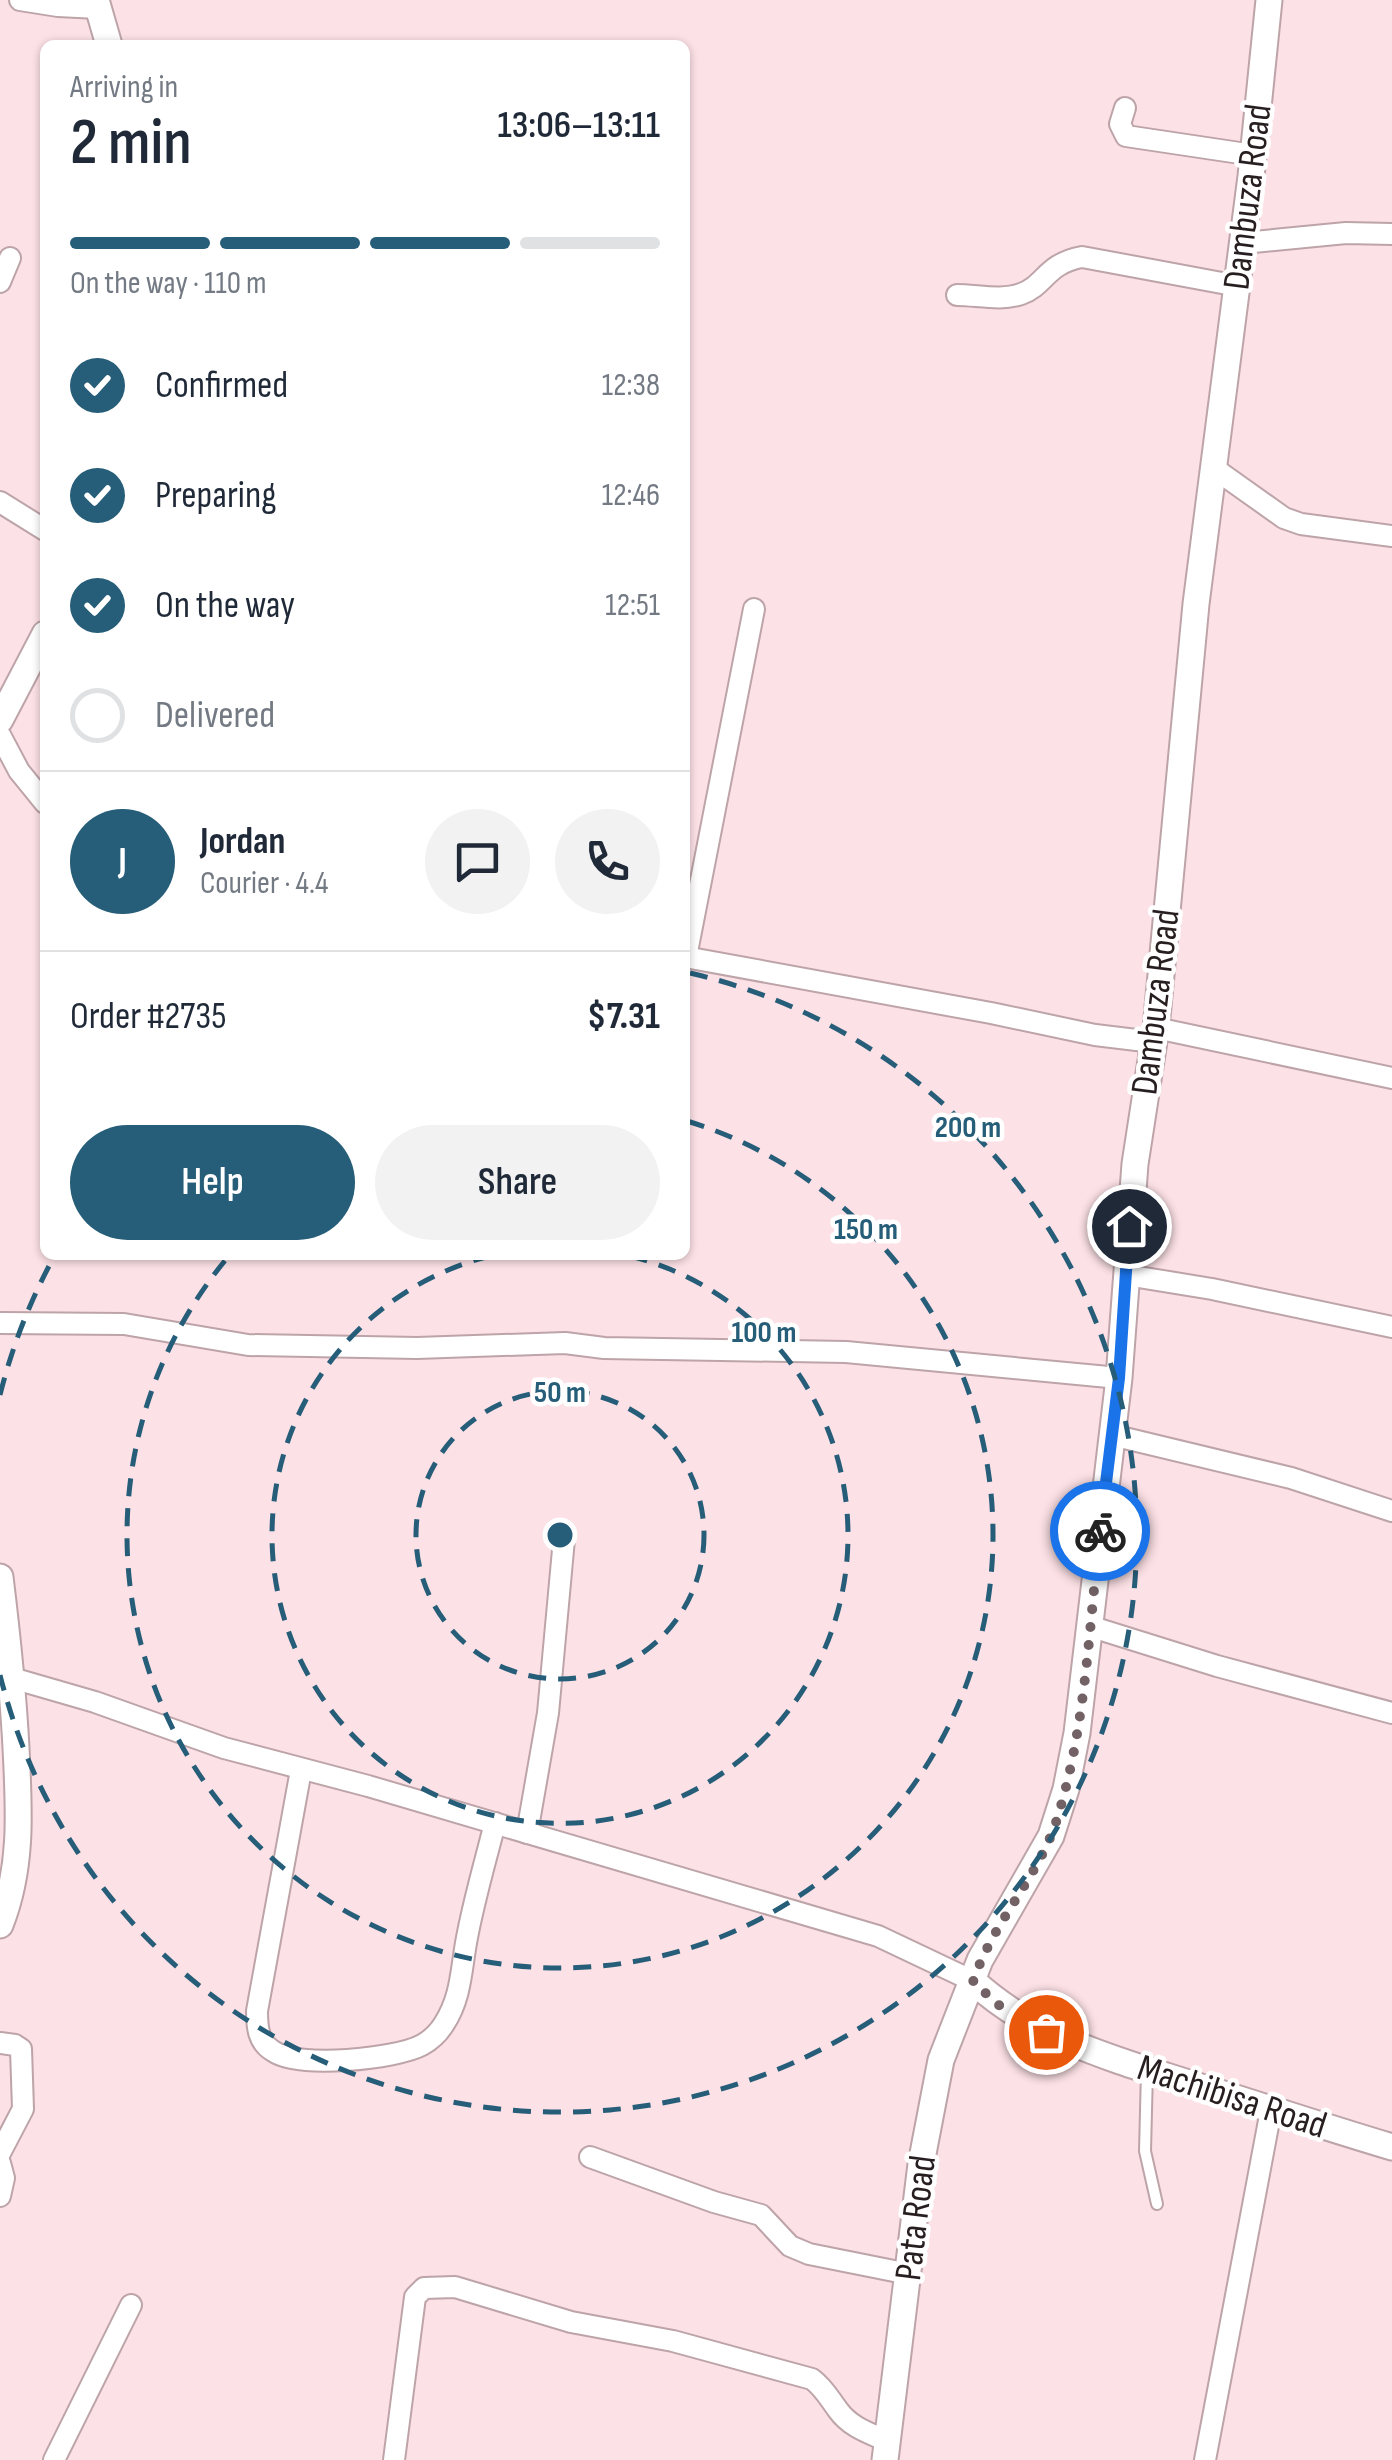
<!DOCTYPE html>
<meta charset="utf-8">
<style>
:root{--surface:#fff;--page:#f2f2f3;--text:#1f2937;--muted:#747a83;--line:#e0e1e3;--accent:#265d78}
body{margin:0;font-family:"Sofia Sans Condensed",sans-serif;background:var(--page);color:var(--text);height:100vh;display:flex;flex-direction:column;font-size:38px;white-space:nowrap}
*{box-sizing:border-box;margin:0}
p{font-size:32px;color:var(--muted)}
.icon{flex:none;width:55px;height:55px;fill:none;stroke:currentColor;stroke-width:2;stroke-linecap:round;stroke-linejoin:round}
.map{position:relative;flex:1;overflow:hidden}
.drawer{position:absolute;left:40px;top:40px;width:650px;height:1220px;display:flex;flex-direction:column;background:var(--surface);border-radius:15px;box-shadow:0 2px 8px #0004}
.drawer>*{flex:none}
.pin{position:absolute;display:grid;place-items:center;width:85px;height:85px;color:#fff;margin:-42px;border:5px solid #fff;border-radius:50%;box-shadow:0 2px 10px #0007}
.courier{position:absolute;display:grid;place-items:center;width:100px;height:100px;margin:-50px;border:8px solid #1a73e8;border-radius:50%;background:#fff;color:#222;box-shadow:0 2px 12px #0007}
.head em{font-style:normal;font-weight:600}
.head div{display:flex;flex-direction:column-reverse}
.head{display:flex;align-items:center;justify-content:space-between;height:170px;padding:0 30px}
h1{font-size:65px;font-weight:600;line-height:75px}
.bar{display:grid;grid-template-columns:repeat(4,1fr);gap:15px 10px;align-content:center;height:120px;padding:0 30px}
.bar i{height:12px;border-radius:8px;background:var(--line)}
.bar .selected{background:var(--accent)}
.bar p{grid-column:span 4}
.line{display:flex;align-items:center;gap:25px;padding:0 30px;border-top:2px solid var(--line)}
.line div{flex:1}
.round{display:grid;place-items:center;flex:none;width:105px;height:105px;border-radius:52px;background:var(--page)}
ol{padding:0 30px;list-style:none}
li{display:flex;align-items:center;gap:30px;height:110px}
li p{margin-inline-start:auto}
li .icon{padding:10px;border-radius:50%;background:var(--accent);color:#fff;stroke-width:4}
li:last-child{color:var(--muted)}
li i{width:55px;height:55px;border:5px solid var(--line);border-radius:50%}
.cta{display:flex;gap:20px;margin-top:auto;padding:20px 30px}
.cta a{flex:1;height:115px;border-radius:60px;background:var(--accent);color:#fff;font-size:40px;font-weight:600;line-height:115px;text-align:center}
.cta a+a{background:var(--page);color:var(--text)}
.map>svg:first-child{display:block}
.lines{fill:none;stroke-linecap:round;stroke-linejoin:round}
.service-casing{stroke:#bda4a9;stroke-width:14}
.minor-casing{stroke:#bda4a9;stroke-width:24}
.tertiary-casing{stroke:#bda4a9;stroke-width:29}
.service{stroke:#fff;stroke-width:10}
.minor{stroke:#fff;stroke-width:20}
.tertiary{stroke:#fff;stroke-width:25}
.done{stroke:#726265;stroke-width:10;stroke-dasharray:0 18}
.route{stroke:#1a73e8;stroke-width:12}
.ring{fill:none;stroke:#265d78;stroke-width:5;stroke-dasharray:18 12}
.labels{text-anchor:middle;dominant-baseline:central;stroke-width:9;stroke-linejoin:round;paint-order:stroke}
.street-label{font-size:38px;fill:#271e20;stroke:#fff}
.centre{fill:#265d78;stroke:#fff;stroke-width:5}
.ring-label{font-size:30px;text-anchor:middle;font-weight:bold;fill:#265d78;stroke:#fff;stroke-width:9;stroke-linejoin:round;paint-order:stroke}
</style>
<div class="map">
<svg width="1392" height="2460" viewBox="0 0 1392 2460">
<rect width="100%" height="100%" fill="#fce1e6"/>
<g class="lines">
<defs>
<polyline id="service" points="1147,2071 1145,2151 1157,2204"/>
<g id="minor">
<polyline points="20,0 58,6 98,8"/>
<polyline points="1125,108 1120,124 1126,136 1253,155"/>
<polyline points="1243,243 1346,233 1392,234"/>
<polyline points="0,282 10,258"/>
<path d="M 957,295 C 977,295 1002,301 1021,294 C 1046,285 1045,264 1082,257 L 1238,286"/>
<polyline points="1215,469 1284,518 1301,524 1392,536"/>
<polyline points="0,502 45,530"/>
<polyline points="0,735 19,771 45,803"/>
<polyline points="685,957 991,1013 1095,1035 1153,1042"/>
<polyline points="686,957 754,609"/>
<polyline points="1156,1028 1392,1078"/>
<polyline points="1126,1275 1212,1289 1392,1327"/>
<polyline points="0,1323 124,1324 248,1345 417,1348 565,1343 604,1348 846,1352 1119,1378"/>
<polyline points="1112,1435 1291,1478 1392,1511"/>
<polyline points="1089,1626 1217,1666 1392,1713"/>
<polyline points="12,1678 95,1702 224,1748 368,1786 878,1936 973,1981"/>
<path d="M 301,1770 L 257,2011 C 257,2027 258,2042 273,2051 C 298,2069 396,2059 422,2045 C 431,2040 439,2032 444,2024 C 461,1998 461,1971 466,1943 C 473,1903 485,1863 495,1823"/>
<polyline points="527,1833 548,1713 564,1539"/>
<polyline points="0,2043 15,2045 21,2049 23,2109 0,2153"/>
<polyline points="590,2157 714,2202 761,2215 790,2246 809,2254 909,2274"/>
<polyline points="0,2163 4,2178 0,2196"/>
<polyline points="54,2460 131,2305"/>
<path d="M 394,2460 L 415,2297 L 424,2288 L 455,2287 L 571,2322 L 673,2341 L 812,2379 C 824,2388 829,2398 838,2410 C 850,2427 869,2433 887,2441"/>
<polyline points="1205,2460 1271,2110"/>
</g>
<g id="tertiary">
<polyline points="96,0 109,45"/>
<polyline points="0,720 45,634"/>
<path d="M 0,1577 C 7,1634 13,1690 16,1748 C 19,1809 23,1867 0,1925"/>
<path d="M 973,1981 C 1037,2040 1120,2061 1201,2087 C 1265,2107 1328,2128 1392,2147"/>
<polyline points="885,2460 921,2164 941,2060 980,1960 1051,1836 1066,1789 1077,1733 1119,1378 1135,1164 1156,1028 1196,604 1251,176 1269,0"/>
</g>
</defs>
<use href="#service" class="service-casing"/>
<use href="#minor" class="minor-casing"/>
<use href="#tertiary" class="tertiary-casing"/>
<use href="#service" class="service"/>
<use href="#minor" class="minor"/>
<use href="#tertiary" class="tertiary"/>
</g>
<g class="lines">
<path class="done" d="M 1046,2032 L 1000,2006 L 973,1982 C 992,1923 1039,1877 1057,1819 C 1086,1727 1089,1626 1100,1531"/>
<polyline class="route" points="1100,1531 1119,1378 1129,1226"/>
</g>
<g class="ring">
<circle cx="560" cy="1535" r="144"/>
<path d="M630 1256A288 288 0 1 1 490 1256"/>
<path d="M687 1121A433 433 0 1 1 228 1257"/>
<path d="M0 1395A577 577 0 0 1 55 1255M690 973A577 577 0 1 1 0 1675"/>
</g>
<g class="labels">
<g class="street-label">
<text transform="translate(1248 197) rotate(-83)">Dambuza Road</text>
<text transform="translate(1156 1002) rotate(-83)">Dambuza Road</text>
<text transform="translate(1232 2097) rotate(18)">Machibisa Road</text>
<text transform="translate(916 2218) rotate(-83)">Pata Road</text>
</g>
</g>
<circle cx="560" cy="1535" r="15" class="centre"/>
<g class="ring-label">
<text x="968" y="1137">200 m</text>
<text x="866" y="1239">150 m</text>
<text x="764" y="1342">100 m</text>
<text x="560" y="1402">50 m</text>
</g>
</svg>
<div class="pin" style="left:1046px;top:2032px;background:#ea580c"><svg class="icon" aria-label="bag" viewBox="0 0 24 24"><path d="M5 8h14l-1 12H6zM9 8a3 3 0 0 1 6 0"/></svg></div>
<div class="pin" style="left:1129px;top:1226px;background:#1f2937"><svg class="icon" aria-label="home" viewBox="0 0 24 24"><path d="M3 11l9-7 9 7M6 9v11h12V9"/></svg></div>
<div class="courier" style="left:1100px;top:1531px"><svg class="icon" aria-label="bike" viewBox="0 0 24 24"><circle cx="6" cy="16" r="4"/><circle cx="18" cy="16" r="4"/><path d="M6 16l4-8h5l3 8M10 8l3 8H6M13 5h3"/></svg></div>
<section class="drawer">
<div class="head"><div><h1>2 min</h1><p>Arriving in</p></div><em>13:06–13:11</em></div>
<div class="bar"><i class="selected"></i><i class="selected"></i><i class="selected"></i><i></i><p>On the way · 110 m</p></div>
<ol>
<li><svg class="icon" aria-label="check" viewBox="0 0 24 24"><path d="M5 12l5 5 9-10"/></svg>Confirmed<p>12:38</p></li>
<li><svg class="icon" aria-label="check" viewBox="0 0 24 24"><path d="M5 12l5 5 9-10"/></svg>Preparing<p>12:46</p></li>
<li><svg class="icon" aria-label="check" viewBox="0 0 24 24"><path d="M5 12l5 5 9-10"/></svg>On the way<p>12:51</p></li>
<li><i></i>Delivered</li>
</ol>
<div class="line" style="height:180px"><b class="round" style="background:var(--accent);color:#fff">J</b><div><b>Jordan</b><p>Courier · 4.4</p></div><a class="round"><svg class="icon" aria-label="chat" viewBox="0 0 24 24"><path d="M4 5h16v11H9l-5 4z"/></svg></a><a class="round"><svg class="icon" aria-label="phone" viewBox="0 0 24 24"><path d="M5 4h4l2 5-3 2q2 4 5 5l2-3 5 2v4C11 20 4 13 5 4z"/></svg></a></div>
<div class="line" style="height:130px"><div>Order #2735</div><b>$7.31</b></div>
<div class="cta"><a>Help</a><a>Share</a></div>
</section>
</div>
